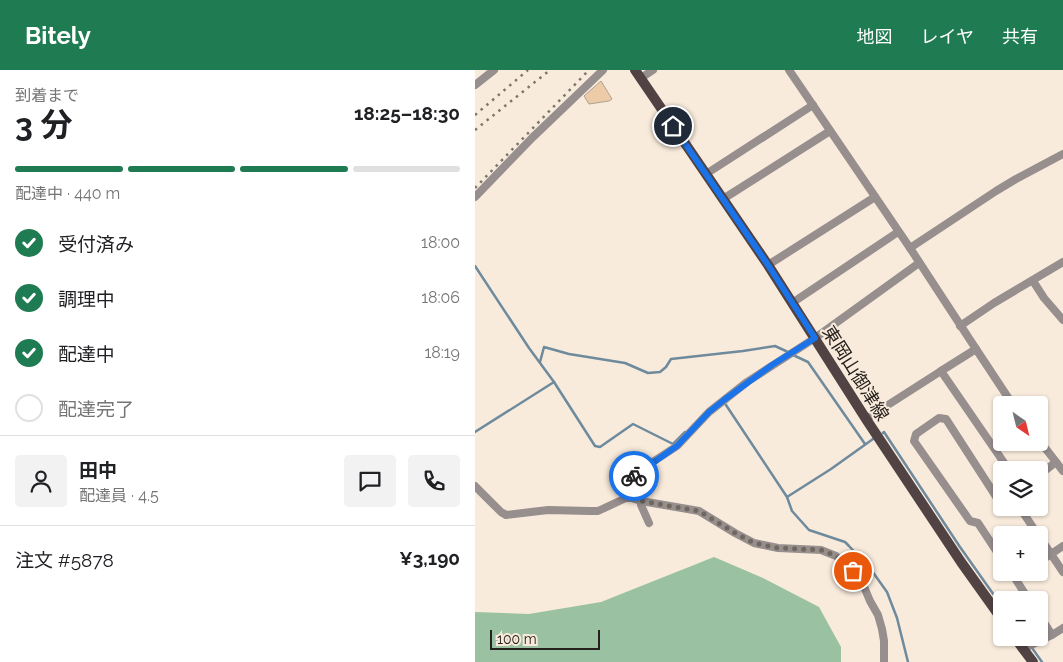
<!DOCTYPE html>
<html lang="ja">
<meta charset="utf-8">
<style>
:root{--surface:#fff;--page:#f2f2f2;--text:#202124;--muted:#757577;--line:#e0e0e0;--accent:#1f7b51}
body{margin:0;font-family:Raleway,"Noto Sans JP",sans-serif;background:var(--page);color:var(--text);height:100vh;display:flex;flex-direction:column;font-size:19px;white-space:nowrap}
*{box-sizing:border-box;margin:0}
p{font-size:16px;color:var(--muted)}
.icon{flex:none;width:28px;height:28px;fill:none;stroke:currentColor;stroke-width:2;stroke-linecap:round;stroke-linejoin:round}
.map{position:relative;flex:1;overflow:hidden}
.drawer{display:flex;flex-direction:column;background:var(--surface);width:475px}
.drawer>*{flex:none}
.needle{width:32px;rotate:145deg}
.buttons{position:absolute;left:518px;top:326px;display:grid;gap:10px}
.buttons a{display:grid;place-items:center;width:55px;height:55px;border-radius:5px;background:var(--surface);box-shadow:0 1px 4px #0004;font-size:25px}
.scale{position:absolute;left:15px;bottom:12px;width:110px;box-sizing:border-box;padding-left:5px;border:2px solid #26211c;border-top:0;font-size:14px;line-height:18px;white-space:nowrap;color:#26211c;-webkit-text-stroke:4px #f9ebdc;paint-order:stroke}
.pin{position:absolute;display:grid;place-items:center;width:42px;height:42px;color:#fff;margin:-21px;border:2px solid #fff;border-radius:50%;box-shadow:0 1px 5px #0007}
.courier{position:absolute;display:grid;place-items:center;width:50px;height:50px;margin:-25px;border:4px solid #1a73e8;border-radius:50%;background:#fff;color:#222;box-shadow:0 1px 6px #0007}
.overview em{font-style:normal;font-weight:700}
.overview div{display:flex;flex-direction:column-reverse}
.overview{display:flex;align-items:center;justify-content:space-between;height:85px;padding:0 15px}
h1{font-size:32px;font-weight:700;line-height:38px}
.bar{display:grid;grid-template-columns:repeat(4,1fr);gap:8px 5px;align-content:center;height:60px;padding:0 15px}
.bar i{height:6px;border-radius:4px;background:var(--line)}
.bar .selected{background:var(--accent)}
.bar p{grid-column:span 4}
.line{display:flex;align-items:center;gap:12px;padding:0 15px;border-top:1px solid var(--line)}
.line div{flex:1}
.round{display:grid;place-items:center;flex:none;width:52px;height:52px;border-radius:5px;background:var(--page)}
ol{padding:0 15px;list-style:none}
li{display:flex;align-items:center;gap:15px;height:55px}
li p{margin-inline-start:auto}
li .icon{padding:5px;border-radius:50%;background:var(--accent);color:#fff;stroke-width:4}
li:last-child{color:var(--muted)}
li i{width:28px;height:28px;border:2px solid var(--line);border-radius:50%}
header{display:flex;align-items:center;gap:30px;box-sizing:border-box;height:70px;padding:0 25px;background:var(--accent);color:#fff}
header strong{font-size:24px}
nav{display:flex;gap:28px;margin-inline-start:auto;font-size:18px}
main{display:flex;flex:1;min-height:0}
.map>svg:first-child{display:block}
.forest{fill:#99c1a2}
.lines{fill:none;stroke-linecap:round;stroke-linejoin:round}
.stream{stroke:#6e8a9d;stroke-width:2.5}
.building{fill:#edcba6;stroke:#aea193}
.minor{stroke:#978e8e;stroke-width:8}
.major{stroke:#514243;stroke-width:10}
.rail{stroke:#7d746b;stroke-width:2.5;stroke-dasharray:2.5 5;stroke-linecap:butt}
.done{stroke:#70685f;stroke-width:5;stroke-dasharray:0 9}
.route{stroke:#1a73e8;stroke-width:6}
.labels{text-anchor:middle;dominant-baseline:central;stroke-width:4;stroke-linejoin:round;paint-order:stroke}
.street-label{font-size:18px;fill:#26211c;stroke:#f9ebdc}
</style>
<header>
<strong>Bitely</strong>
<nav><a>地図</a><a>レイヤ</a><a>共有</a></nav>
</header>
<main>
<section class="drawer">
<div class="overview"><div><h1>3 分</h1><p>到着まで</p></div><em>18:25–18:30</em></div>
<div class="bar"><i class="selected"></i><i class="selected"></i><i class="selected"></i><i></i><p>配達中 · 440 m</p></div>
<ol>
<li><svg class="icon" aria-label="check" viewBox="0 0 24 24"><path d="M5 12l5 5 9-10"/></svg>受付済み<p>18:00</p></li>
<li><svg class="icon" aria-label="check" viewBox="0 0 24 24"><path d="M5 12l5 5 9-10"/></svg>調理中<p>18:06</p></li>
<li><svg class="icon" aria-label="check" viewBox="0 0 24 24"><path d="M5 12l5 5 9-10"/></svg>配達中<p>18:19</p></li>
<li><i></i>配達完了</li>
</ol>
<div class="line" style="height:90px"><a class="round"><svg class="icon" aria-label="person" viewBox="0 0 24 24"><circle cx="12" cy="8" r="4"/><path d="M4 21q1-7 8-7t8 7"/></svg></a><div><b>田中</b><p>配達員 · 4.5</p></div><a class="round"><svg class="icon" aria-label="chat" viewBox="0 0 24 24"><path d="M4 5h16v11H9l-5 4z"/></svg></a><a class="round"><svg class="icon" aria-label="phone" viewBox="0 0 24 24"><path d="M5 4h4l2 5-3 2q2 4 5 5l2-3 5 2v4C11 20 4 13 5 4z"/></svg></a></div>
<div class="line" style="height:65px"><div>注文 #5878</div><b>¥3,190</b></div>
</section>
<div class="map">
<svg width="588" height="592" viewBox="0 0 588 592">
<rect width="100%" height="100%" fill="#f9ebdc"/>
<polygon class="forest" points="239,487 288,508 344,537 366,577 366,592 0,592 0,542 54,544 126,532"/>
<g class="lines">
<g class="stream">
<polyline points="0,196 54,278 79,312 120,376 125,377 158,354 198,374 210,362"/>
<polyline points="318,285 333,292 390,374"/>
<polyline points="65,292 69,277 94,284 150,293 173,303 185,302 191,297 196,289 268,281 300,276 313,282"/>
<polyline points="249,332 312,427 317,441 334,460 370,472 374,476 397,501 412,522 422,548 433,592"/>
<polyline points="0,362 79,312"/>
<polyline points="408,363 409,362 485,477 526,535"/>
<polyline points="312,427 356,399 398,369"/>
<polyline points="550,568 567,592"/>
</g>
</g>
<polygon class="building" points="126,11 137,29 134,31 114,34 109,26"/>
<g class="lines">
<g class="minor">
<polyline points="314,0 435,178 501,279 538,335"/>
<polyline points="166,8 178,0"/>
<polyline points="0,15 19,0"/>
<polyline points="231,104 338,35"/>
<polyline points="0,127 58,67 128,0"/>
<polyline points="248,129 355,61"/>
<polyline points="435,178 521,121 541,109 588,84"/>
<polyline points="293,195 400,127"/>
<polyline points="558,211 569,228 588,250"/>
<polyline points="317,233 423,162"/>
<polyline points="485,256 519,233 588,192"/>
<polyline points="501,279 466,301 534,400"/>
<polyline points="391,349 466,301"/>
<polyline points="564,370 588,401"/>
<polyline points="564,405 581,392"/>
<polyline points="0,416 26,442 31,445 73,440 115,441 123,441 153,427 166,431 224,441 260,463 279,473 303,478 346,480 361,486 378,501 390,519 395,531 403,545 407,559 409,571 409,592"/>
<polyline points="153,427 146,415 170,397 202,376 234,342 272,312 340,268 444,193"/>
<polyline points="526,428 522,428 471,349 464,348 441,364 439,371 495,451 503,453 526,488"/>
<polyline points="166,431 166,435 174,453"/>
<polyline points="545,438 563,465"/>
<polyline points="564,466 588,502"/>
<polyline points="564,492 588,476"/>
<polyline points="536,502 554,530"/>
<polyline points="564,545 577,565"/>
<polyline points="548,579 577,565 588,558"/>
</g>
<g class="major">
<polyline points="160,0 293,195 391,349 486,492 526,548"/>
<polyline points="540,568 558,592"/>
</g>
<g class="rail">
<polyline points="0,45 53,0"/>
<polyline points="0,60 75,0"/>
<polyline points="0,118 114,0"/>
</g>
</g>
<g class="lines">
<polyline class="done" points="159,406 146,415 153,427 166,431 224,441 260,463 279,473 303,478 346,480 361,486 378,501"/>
<polyline class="route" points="159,406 202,376 234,342 249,330 297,295 340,268 293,195 198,56"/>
</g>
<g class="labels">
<g class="street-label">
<text transform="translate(381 303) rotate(58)">東岡山御津線</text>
</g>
</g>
</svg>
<div class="buttons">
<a><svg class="needle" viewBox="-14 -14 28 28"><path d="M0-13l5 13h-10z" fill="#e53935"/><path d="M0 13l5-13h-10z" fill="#757577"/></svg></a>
<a><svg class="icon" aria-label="layers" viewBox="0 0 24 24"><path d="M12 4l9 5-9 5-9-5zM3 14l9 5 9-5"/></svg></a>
<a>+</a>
<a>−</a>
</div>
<div class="scale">100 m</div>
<div class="pin" style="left:378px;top:501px;background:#ea580c"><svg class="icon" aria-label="bag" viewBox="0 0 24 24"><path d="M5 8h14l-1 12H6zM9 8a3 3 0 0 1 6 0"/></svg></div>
<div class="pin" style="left:198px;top:56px;background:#1f2937"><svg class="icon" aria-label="home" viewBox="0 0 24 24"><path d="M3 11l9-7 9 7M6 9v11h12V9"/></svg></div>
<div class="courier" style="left:159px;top:406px"><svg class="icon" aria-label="bike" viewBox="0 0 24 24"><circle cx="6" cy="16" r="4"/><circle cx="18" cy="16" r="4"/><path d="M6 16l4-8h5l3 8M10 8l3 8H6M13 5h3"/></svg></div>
</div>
</main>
